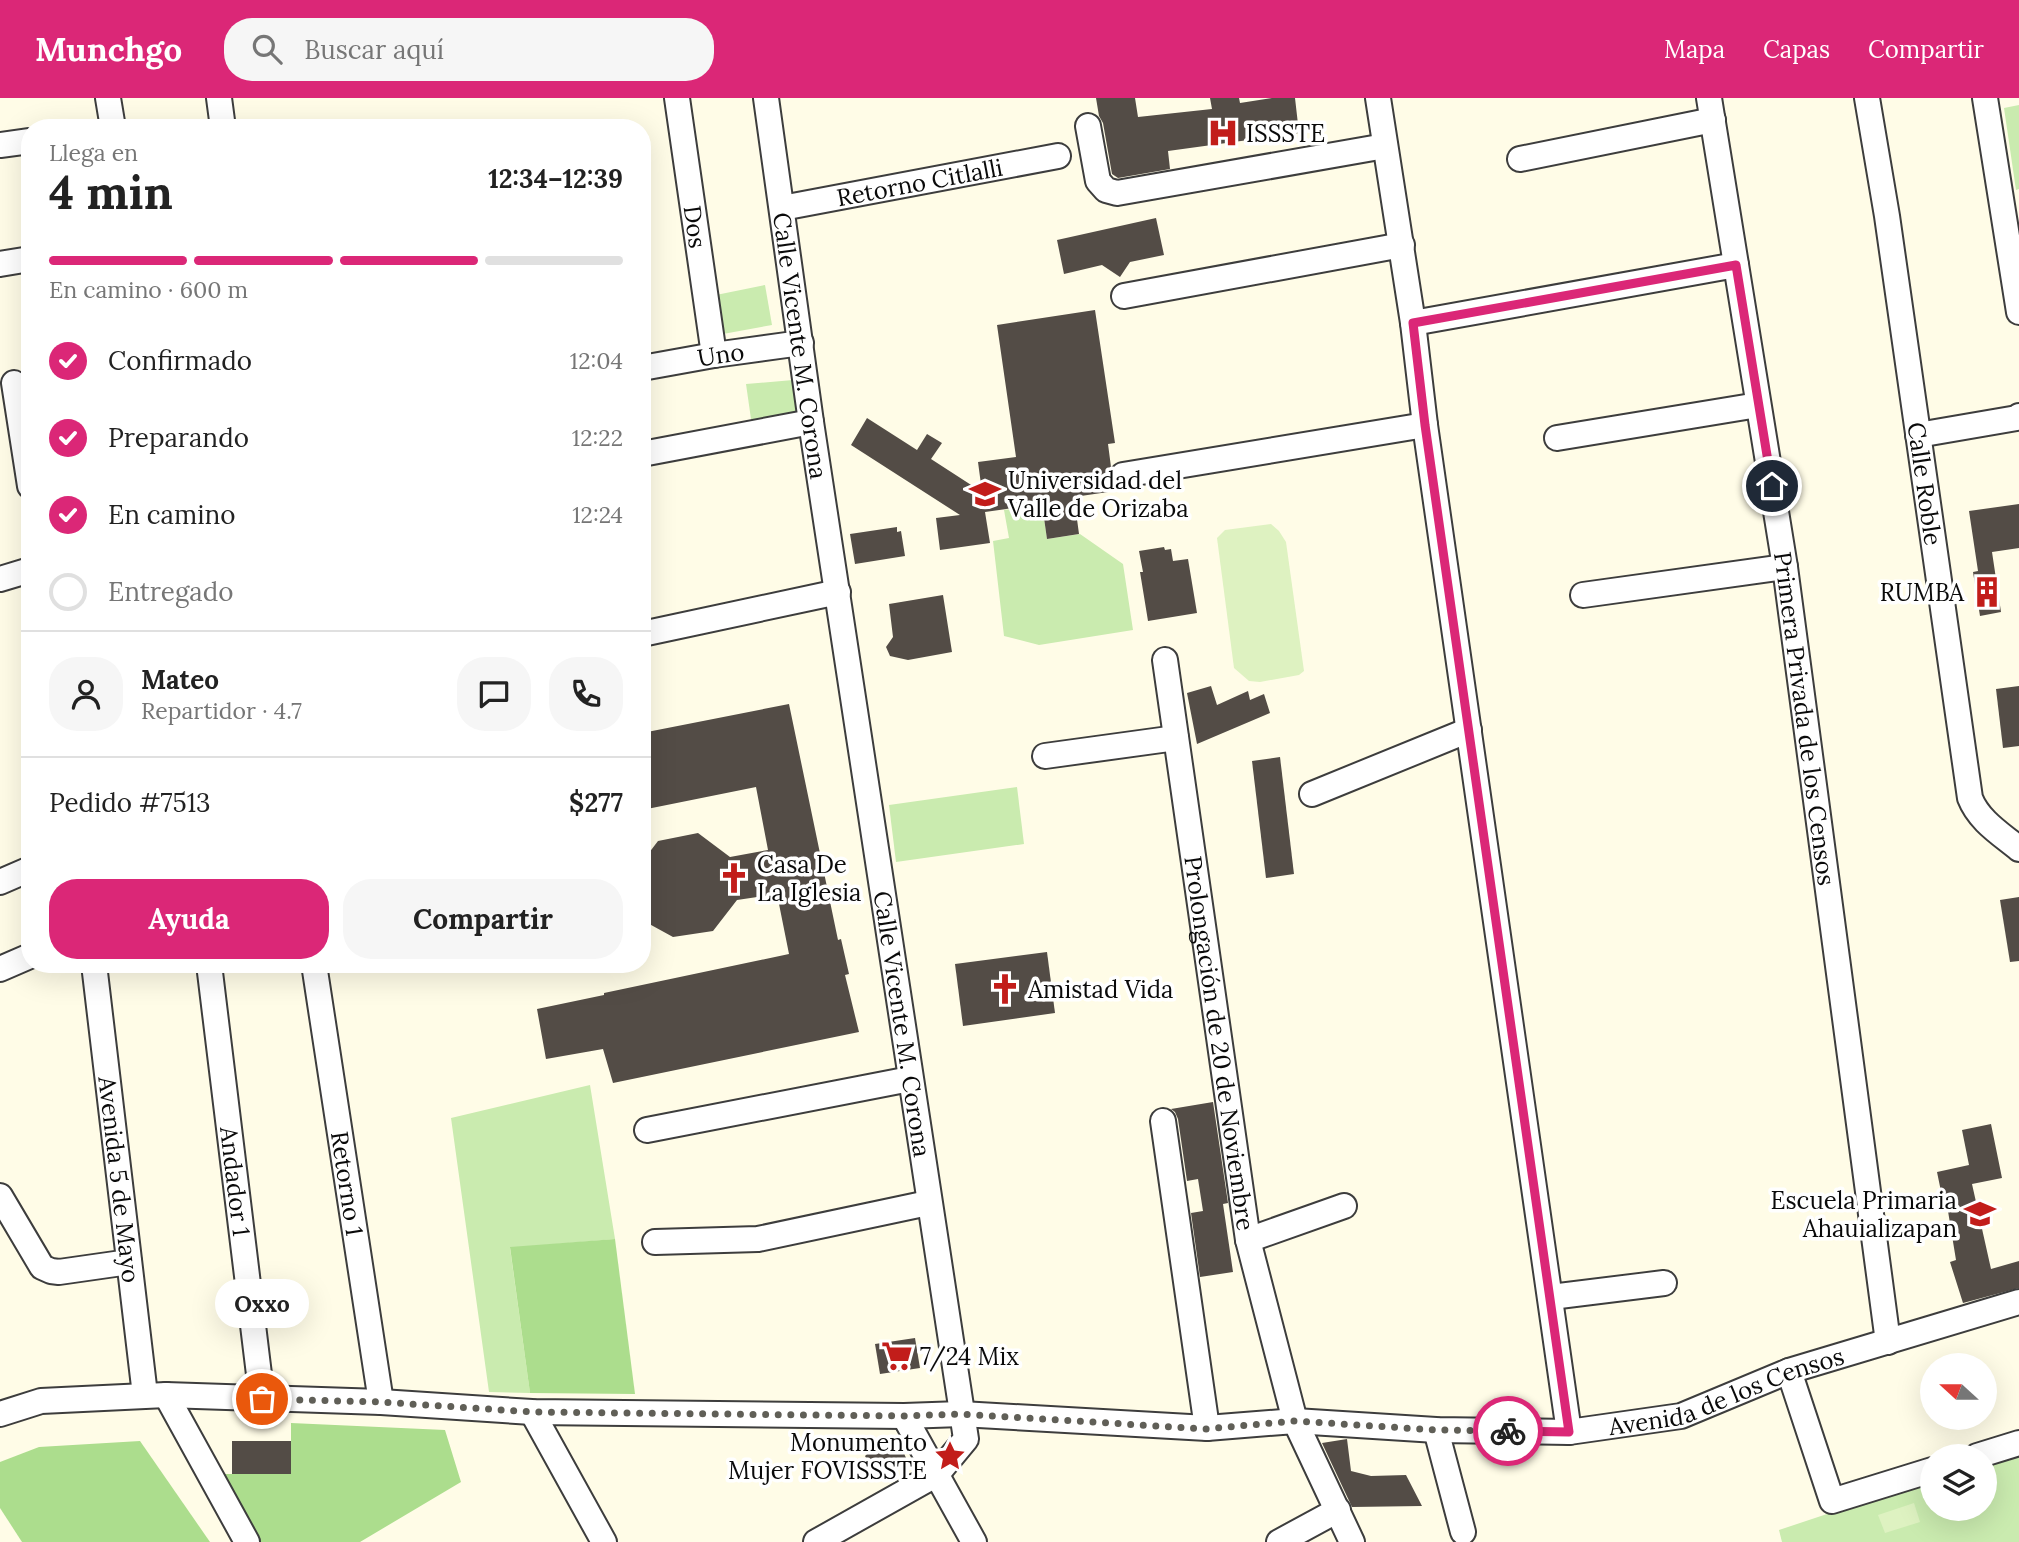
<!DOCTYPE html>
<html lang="es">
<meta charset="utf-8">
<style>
:root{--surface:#fff;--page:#f6f6f6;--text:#222;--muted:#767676;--line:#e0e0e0;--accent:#db2777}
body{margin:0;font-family:Lora,serif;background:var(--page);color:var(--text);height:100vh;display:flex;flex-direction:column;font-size:26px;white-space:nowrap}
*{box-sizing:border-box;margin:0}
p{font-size:23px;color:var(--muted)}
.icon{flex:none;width:38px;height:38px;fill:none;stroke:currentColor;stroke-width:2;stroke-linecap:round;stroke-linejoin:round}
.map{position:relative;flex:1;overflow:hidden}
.panel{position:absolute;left:21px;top:21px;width:630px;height:854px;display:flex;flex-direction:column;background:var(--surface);border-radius:28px;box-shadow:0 7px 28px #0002}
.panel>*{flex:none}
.needle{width:46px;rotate:291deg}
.controls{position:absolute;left:1920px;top:1255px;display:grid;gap:14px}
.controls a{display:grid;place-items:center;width:77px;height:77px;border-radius:50%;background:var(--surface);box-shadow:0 7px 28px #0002;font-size:35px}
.pin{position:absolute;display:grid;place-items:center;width:60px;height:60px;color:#fff;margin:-30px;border:4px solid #fff;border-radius:50%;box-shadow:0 2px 7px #0007}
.courier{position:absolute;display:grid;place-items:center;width:70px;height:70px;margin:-35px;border:5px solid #db2777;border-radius:50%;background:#fff;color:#222;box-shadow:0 2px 9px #0007}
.bubble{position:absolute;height:49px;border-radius:24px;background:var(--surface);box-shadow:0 7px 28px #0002;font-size:23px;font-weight:700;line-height:49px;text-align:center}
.head em{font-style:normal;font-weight:700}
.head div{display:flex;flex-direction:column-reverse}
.head{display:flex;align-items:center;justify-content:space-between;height:119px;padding:0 28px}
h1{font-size:46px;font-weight:700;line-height:52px}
.bar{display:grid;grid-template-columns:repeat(4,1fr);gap:10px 7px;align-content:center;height:84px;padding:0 28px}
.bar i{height:9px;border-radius:5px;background:var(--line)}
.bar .current{background:var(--accent)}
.bar p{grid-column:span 4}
.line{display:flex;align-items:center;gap:18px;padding:0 28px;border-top:2px solid var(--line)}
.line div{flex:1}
.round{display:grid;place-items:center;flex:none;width:74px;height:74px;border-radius:28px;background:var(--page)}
ol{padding:0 28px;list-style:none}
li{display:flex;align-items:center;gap:21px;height:77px}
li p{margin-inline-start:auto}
li .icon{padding:7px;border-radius:50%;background:var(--accent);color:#fff;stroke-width:4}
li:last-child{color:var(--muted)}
li i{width:38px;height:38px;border:4px solid var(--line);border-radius:50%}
.button{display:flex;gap:14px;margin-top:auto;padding:14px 28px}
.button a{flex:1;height:80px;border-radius:28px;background:var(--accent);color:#fff;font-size:28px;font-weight:700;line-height:80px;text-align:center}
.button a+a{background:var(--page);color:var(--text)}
header{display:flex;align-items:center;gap:42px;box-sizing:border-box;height:98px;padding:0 35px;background:var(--accent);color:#fff}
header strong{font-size:33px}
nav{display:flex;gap:38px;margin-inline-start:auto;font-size:24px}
.search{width:490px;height:63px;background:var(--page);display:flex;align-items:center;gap:18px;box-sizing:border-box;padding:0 24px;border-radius:28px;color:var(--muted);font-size:26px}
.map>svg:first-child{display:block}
.green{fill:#caebaf}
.forest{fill:#acdd8d}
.pitch{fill:#def2c1}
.building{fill:#534c46}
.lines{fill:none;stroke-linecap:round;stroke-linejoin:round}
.minor-casing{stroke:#3d3d3d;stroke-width:28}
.minor{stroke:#fff;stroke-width:24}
.done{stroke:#605f57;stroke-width:7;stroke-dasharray:0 12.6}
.route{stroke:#db2777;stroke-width:9}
.labels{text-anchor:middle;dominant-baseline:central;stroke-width:7;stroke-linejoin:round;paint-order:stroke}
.poi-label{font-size:24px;fill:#0a0a0a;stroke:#fff;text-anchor:start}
.street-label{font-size:24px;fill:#0a0a0a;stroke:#fff}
</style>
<header>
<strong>Munchgo</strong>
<div class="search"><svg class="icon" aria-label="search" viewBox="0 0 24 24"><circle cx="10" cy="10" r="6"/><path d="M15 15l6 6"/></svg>Buscar aquí</div>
<nav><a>Mapa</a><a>Capas</a><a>Compartir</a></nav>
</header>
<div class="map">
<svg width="2019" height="1444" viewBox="0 0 2019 1444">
<rect width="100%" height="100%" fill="#fffce7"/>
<g class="green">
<polygon points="2019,7 2019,91 2016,92 2004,10"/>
<polygon points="765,187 772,227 723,236 716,197"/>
<polygon points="793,282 799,327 753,335 746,286"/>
<polygon points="1042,407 1047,441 1080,436 1123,466 1133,532 1039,547 1004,538 993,443 1009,440 1004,412"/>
<polygon points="1017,689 1024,746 896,764 889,707"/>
<polygon points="590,987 615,1141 510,1150 530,1295 489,1294 451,1020"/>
<polygon points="2019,1352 2019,1444 1782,1444 1779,1432 1932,1381 1932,1410 1984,1410 1985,1363"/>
</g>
<g class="forest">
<polygon points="615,1141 635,1296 530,1295 510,1149"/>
<polygon points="291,1325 445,1332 461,1384 360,1444 256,1444 219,1376 291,1376"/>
<polygon points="140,1343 210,1444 22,1444 0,1410 0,1364 39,1349"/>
</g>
<g class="pitch">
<polygon points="1271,426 1279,433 1286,444 1304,573 1299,577 1260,584 1249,583 1234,570 1217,440 1225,432"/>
<polygon points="1914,1405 1920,1424 1885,1435 1878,1417"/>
</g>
<g class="building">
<polygon points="1096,0 1135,0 1138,19 1212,11 1210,0 1239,0 1240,5 1272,0 1295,0 1299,35 1168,53 1170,71 1118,80 1112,76 1103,25 1099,18"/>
<polygon points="1156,120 1164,157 1130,164 1120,179 1102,167 1064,176 1057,142"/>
<polygon points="1095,212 1115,345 1108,346 1111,369 1108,379 1115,393 1074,399 1079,436 1047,441 1042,406 985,414 990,445 940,452 936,420 960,417 851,347 867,320 917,352 927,336 942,345 931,361 982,394 978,364 1016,359 997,227"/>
<polygon points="2019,406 2019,450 1992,454 2001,514 1980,518 1973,474 1978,473 1969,413"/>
<polygon points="897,429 897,434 901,433 905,458 855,466 850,436"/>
<polygon points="1164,449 1165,452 1171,451 1173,463 1188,461 1197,515 1148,523 1140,474 1143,474 1139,453"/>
<polygon points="943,497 952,554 908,562 890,558 886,549 893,539 889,506"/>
<polygon points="1211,588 1217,607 1248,593 1250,602 1264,596 1270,615 1197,646 1187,595"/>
<polygon points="2019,588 2019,648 2003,650 1996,591"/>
<polygon points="789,606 838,842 841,841 849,876 845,877 859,934 613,985 603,951 546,961 537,911 604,897 604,895 789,856 777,796 737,802 713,833 673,839 642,822 642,764 658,743 698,735 730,759 768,752 756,689 642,712 642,635"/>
<polygon points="1280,659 1294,776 1266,780 1252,663"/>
<polygon points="2019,799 2019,863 2010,864 2000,802"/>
<polygon points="1047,854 1055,915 963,928 955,866"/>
<polygon points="1213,1004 1228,1105 1223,1106 1233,1174 1200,1179 1191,1115 1203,1113 1198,1081 1187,1083 1178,1021 1175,1014 1171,1011"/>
<polygon points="1991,1026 2002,1080 1972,1086 1991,1171 2019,1163 2019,1190 1963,1205 1950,1164 1956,1162 1947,1107 1944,1108 1937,1074 1969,1067 1962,1032"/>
<polygon points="915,1240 920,1270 880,1276 875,1246"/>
<polygon points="1347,1341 1351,1373 1371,1378 1406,1377 1422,1408 1352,1409 1322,1345"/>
<polygon points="866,1342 898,1343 908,1364 877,1380 865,1358 870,1353"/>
<rect x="232" y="1343" width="59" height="33"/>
</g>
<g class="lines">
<defs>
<g id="minor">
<polyline points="108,0 113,30"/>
<polyline points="219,0 223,30"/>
<path id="s1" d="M 677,0 L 714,257"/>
<path id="s2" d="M 766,0 L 811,324 L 966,1341 L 937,1376 L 816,1444"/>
<polyline points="1378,0 1413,225 1425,327 1569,1334"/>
<path id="s3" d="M 1709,0 L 1785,469 L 1888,1244"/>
<path id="s4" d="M 1867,0 L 1887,118 L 1970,700 C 1979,723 2001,736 2019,751"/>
<polyline points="1985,0 2019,214"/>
<polyline points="1088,28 1098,83 1106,92 1117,95 1385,48"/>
<polyline points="0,47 30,43"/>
<polyline points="1520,61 1713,22"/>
<path id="s5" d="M 782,110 L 1058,58"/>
<polyline points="0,166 30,161"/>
<polyline points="1124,198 1402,147"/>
<polyline points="1413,225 1736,167"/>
<path id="s6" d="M 642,270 L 714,257 L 801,245"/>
<polyline points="14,285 30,388"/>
<polyline points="1918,337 2017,320 2019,318"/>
<polyline points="1557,340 1758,307"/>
<polyline points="642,356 811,324"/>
<polyline points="1123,377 1425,327"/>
<polyline points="0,481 30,472"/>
<polyline points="1583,497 1785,469"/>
<polyline points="642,536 838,494"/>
<path id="s7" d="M 1165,562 L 1248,1142 L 1295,1323 L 1352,1444"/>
<polyline points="1045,658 1176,640"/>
<polyline points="1312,696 1469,632"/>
<polyline points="0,784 30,771"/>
<path id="s8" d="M 94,866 L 145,1297"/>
<path id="s9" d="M 209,866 L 262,1301"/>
<path id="s10" d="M 314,866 L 381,1304"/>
<polyline points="0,871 30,858"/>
<polyline points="1163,1023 1207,1330"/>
<polyline points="647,1032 910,981"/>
<polyline points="0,1098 42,1169 51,1173 59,1174 129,1164"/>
<polyline points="1248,1142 1344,1108"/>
<polyline points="655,1144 758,1141 928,1105"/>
<polyline points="1551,1199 1664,1185"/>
<polyline points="1789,1273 1832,1403 1932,1372"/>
<polyline points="166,1297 247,1444"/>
<polyline points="532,1314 604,1444"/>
<path id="s11" d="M 0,1316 L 41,1303 L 166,1297 L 381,1304 L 532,1314 L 904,1318 L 961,1316 L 1207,1330 L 1295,1323 L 1436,1332 L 1569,1334 L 1681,1318 L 1789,1273 L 2019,1204"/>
<polyline points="904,1318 974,1444"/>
<polyline points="1436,1332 1463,1434"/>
<polyline points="1977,1358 2019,1345"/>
<polyline points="1279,1444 1338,1412"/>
</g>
</defs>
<use href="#minor" class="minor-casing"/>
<use href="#minor" class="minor"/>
</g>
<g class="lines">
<polyline class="done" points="262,1301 381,1304 532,1314 904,1318 961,1316 1206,1331 1295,1323 1436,1332 1508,1333"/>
<polyline class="route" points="1508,1333 1569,1334 1425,327 1413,225 1736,167 1772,388"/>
</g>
<defs>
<symbol id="hospital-bare" viewBox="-9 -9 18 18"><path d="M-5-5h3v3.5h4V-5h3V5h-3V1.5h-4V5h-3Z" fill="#c21d1a" stroke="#fff" stroke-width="2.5" paint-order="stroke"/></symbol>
<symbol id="school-bare" viewBox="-9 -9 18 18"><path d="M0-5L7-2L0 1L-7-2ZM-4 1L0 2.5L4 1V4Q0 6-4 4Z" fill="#c21d1a" stroke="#fff" stroke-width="2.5" paint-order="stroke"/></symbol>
<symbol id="building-bare" viewBox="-9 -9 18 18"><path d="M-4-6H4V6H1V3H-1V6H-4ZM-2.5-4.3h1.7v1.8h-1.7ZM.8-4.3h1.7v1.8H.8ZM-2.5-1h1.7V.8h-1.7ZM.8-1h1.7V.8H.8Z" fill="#c21d1a" stroke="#fff" stroke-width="2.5" paint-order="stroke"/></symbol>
<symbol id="church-bare" viewBox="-9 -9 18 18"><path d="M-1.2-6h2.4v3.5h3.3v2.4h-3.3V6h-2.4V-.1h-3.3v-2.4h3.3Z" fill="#c21d1a" stroke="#fff" stroke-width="2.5" paint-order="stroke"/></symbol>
<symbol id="supermarket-bare" viewBox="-9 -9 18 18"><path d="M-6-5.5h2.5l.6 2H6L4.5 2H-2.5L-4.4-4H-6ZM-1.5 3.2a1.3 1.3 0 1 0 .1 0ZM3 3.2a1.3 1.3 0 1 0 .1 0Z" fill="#c21d1a" stroke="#fff" stroke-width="2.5" paint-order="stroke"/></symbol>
<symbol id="sight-bare" viewBox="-9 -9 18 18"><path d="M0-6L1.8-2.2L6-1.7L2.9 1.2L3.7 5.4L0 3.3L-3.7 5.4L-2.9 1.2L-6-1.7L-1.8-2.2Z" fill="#c21d1a" stroke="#fff" stroke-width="2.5" paint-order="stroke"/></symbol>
</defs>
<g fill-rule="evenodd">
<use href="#hospital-bare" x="1201" y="13" width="44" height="44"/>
<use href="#school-bare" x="963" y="374" width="44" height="44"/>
<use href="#building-bare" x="1965" y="472" width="44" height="44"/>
<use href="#church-bare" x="712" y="758" width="44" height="44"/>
<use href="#church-bare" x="983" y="869" width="44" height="44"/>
<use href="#school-bare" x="1958" y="1094" width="44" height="44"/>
<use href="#supermarket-bare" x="875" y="1236" width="44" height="44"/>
<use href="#sight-bare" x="928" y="1336" width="44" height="44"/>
</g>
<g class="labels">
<g class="poi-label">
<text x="1246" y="35">ISSSTE</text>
<text x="1008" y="382">Universidad del<tspan x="1008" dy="28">Valle de Orizaba</tspan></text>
<text x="1964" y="494" text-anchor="end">RUMBA</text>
<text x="757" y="766">Casa De<tspan x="757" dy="28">La Iglesia</tspan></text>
<text x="1028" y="891">Amistad Vida</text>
<text x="1957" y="1102" text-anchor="end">Escuela Primaria<tspan x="1957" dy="28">Ahauializapan</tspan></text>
<text x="920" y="1258">7/24 Mix</text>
<text x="927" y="1344" text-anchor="end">Monumento<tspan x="927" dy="28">Mujer FOVISSSTE</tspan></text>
</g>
<g class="street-label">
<text stroke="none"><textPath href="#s5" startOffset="140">Retorno Citlalli</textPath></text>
<text stroke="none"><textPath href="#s1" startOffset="130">Dos</textPath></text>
<text stroke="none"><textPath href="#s2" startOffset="250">Calle Vicente M. Corona</textPath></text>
<text stroke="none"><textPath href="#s6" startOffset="80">Uno</textPath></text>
<text stroke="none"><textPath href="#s4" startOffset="390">Calle Roble</textPath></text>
<text stroke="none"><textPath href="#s3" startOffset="628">Primera Privada de los Censos</textPath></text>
<text stroke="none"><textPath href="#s2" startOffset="936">Calle Vicente M. Corona</textPath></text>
<text stroke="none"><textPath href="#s7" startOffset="387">Prolongación de 20 de Noviembre</textPath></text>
<text stroke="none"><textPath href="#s8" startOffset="217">Avenida 5 de Mayo</textPath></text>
<text stroke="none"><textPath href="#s9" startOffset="219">Andador 1</textPath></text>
<text stroke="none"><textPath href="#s10" startOffset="222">Retorno 1</textPath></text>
<text stroke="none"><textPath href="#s11" startOffset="1736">Avenida de los Censos</textPath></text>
</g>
</g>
</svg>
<div class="controls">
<a><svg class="needle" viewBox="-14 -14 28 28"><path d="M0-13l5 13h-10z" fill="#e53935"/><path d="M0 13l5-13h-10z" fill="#767676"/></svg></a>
<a><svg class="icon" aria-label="layers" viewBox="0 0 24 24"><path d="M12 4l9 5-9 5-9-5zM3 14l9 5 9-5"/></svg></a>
</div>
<div class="pin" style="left:262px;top:1301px;background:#ea580c"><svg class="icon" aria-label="bag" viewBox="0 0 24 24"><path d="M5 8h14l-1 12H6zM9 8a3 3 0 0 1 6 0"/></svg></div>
<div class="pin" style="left:1772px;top:388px;background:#1f2937"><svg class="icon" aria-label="home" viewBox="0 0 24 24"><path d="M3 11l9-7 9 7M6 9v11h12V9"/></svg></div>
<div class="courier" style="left:1508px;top:1333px"><svg class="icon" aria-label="bike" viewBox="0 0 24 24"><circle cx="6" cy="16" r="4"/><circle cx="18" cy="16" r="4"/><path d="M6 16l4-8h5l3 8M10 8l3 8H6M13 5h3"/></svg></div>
<div class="bubble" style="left:215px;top:1181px;width:94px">Oxxo</div>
<section class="panel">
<div class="head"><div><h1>4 min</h1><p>Llega en</p></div><em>12:34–12:39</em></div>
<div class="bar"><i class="current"></i><i class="current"></i><i class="current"></i><i></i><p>En camino · 600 m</p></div>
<ol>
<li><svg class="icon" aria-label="check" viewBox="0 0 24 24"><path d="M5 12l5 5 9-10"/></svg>Confirmado<p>12:04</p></li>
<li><svg class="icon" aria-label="check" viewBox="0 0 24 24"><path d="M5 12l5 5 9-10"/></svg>Preparando<p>12:22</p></li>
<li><svg class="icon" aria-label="check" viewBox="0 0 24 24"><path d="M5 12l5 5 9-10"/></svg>En camino<p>12:24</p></li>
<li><i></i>Entregado</li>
</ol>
<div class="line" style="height:126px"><a class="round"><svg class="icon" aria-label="person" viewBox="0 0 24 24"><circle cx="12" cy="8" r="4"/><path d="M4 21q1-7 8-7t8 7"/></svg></a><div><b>Mateo</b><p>Repartidor · 4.7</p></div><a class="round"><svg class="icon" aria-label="chat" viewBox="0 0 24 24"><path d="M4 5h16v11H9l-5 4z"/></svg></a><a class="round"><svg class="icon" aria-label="phone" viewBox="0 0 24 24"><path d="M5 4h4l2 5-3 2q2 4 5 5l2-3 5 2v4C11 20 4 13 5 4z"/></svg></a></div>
<div class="line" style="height:91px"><div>Pedido #7513</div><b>$277</b></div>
<div class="button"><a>Ayuda</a><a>Compartir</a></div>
</section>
</div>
